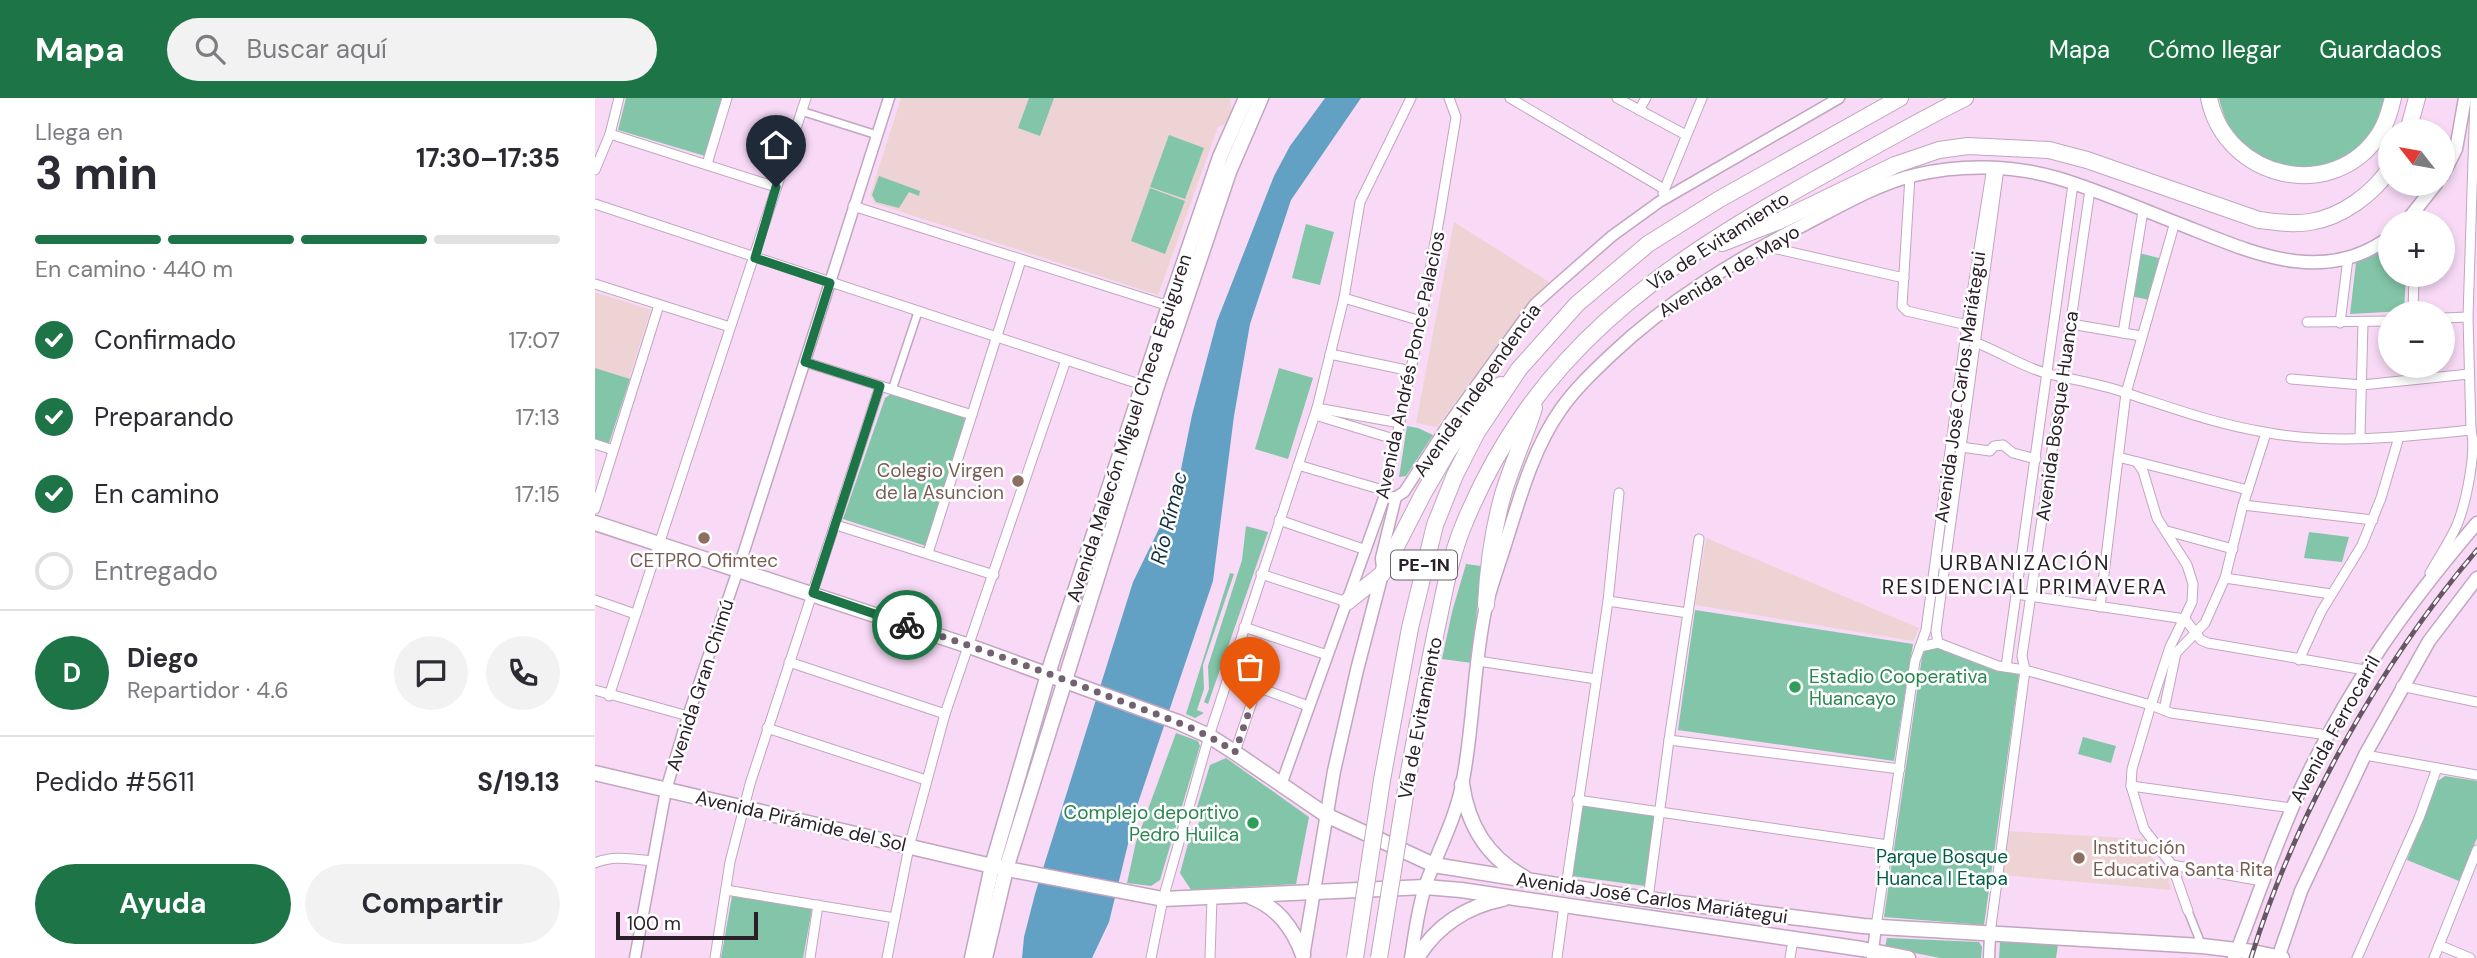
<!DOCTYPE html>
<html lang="es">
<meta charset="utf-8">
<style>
:root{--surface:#fff;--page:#f2f2f3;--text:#2b2b33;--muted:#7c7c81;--line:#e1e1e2;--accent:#1d7447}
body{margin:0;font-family:"DM Sans",sans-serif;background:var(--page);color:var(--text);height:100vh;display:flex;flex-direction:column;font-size:26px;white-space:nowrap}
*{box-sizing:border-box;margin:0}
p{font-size:23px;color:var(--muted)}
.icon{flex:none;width:38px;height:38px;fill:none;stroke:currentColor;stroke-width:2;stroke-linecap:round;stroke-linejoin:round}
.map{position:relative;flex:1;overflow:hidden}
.drawer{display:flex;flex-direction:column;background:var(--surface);width:595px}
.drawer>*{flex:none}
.needle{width:46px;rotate:301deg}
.controls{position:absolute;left:1783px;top:21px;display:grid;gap:14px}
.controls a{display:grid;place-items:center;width:77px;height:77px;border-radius:50%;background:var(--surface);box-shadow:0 4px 10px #0003;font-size:35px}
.scale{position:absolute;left:21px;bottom:18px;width:142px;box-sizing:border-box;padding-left:7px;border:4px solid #2b202a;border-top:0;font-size:19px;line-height:24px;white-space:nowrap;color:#2b202a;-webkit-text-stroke:5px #fff;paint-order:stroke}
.pin{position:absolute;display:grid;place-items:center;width:60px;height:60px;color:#fff;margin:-72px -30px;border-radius:50% 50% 50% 0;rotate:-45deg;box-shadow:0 0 7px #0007}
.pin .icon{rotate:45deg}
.courier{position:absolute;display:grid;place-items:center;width:70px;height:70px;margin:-35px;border:5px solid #1d7447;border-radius:50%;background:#fff;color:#222;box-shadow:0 2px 9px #0007}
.head em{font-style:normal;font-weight:700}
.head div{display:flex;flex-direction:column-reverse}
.head{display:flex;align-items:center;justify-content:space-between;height:119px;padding:0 35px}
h1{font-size:46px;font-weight:700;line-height:52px}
.bar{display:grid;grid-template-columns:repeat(4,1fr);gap:10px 7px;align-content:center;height:84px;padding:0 35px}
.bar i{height:9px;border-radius:5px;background:var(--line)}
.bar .current{background:var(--accent)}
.bar p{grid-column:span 4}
.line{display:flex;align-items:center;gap:18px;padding:0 35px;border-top:2px solid var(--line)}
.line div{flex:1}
.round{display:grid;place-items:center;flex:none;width:74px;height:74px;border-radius:37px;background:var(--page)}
ol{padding:0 35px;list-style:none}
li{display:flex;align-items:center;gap:21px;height:77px}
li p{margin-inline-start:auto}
li .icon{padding:7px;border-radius:50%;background:var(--accent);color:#fff;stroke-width:4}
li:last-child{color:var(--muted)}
li i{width:38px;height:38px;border:4px solid var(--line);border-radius:50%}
.button{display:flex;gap:14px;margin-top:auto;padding:14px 35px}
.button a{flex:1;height:80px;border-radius:42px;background:var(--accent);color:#fff;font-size:28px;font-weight:700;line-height:80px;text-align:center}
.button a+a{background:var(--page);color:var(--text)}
header{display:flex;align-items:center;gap:42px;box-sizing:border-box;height:98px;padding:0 35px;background:var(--accent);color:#fff}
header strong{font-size:33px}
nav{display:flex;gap:38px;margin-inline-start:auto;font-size:24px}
.search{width:490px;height:63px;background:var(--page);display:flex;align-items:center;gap:18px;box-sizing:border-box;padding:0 24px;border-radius:38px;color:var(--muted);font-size:26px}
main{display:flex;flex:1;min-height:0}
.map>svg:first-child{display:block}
.education{fill:#eed3d5}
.green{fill:#83c5a8}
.water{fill:#63a1c4}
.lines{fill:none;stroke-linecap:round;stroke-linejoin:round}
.pedestrian-casing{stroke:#c2a5c0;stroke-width:10}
.minor-casing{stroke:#c2a5c0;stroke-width:11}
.tertiary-casing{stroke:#c2a5c0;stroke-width:13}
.secondary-casing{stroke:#c2a5c0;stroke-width:15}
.primary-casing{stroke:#c2a5c0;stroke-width:17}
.motorway-casing{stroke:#c2a5c0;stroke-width:18}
.pedestrian{stroke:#fff;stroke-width:7}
.minor{stroke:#fff;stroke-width:9}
.tertiary{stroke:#fff;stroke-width:10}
.secondary{stroke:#fff;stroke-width:12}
.primary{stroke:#fff;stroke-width:14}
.motorway{stroke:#fff;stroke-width:16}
.rail-casing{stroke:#675766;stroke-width:5}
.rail{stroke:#fff;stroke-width:2.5;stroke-dasharray:8;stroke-linecap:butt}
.motorway-bridge-casing{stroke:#c2a5c0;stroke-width:18;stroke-linecap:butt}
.motorway-bridge{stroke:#fff;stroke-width:16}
.done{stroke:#736171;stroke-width:7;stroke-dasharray:0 12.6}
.route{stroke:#1d7447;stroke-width:9}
.education-dot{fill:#8d6e63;stroke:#fff;stroke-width:2.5}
.leisure-dot{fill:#2e9e5b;stroke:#fff;stroke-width:2.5}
.labels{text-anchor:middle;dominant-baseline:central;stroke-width:5;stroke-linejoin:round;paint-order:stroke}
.shield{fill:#fff;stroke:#6b636a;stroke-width:2}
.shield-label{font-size:18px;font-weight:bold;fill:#2b202a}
.street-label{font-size:19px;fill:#2b202a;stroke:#fff}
.education-label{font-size:19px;fill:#785e54;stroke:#fff;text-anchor:end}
.leisure-label{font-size:19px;fill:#27864d;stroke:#fff;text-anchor:start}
.park-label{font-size:19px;fill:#015e42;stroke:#fff}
.water-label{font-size:21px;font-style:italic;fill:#143141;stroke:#fff}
.neighbourhood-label{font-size:21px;letter-spacing:2px;fill:#2b202a;stroke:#fff}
</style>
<header>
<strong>Mapa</strong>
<div class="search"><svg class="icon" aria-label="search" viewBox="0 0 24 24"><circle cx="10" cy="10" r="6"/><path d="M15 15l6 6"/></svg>Buscar aquí</div>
<nav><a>Mapa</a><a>Cómo llegar</a><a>Guardados</a></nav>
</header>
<main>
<section class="drawer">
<div class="head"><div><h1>3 min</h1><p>Llega en</p></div><em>17:30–17:35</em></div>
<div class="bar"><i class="current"></i><i class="current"></i><i class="current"></i><i></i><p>En camino · 440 m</p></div>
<ol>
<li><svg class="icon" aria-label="check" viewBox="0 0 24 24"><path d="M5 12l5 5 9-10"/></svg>Confirmado<p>17:07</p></li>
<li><svg class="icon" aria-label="check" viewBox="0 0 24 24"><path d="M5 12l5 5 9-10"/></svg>Preparando<p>17:13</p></li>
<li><svg class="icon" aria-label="check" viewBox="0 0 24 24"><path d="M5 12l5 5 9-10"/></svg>En camino<p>17:15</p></li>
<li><i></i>Entregado</li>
</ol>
<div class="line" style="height:126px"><b class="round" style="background:var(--accent);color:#fff">D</b><div><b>Diego</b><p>Repartidor · 4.6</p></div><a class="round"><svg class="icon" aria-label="chat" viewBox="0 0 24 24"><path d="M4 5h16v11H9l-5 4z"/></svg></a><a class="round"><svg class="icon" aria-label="phone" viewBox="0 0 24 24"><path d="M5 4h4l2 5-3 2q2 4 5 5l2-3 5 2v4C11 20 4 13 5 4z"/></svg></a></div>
<div class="line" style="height:91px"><div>Pedido #5611</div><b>S/19.13</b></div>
<div class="button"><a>Ayuda</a><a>Compartir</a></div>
</section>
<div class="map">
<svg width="1882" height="860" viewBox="0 0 1882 860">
<rect width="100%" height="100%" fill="#f8daf6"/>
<g class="education">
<polygon points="306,0 635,0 637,17 634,25 623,29 563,197 279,105 275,97"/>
<polygon points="859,124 954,184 902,247 842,329 821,325"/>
<polygon points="0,194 56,212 34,281 0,270"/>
<polygon points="1111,440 1324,530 1318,543 1100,507"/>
<polygon points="1412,733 1547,741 1553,755 1572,774 1576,792 1407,777"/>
</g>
<g class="green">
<polygon points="31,0 128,0 110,58 23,32"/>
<polygon points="434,0 459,0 445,38 423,30"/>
<path d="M 1624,0 L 1791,0 C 1783,30 1761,61 1729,69 C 1701,77 1660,60 1641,39 C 1632,28 1627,13 1624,0 Z"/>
<polygon points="574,37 609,50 590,101 555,89"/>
<polygon points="284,78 325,93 324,98 314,94 304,110 281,104 277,97"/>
<polygon points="555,90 590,103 570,156 536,143"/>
<polygon points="711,126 739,134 725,187 697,180"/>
<polygon points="1795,147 1796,177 1811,177 1809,213 1755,216 1761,165"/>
<polygon points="1544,155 1564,160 1555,202 1535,198"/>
<polygon points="0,270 35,281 14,345 0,341"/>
<polygon points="684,270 718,280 693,361 660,351"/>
<polygon points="296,296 371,319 331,448 248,421 290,300"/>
<polygon points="812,328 823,330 838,337 811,378 804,379"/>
<polygon points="651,428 673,434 613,606 609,604 614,591 613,568 647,462"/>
<polygon points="1714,434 1754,439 1747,464 1709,460"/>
<polygon points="871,466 886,468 877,565 847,561 857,514"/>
<polygon points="635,475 639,476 608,567 609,591 602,612 609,615 600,620 591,616"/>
<polygon points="1100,512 1318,546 1299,663 1083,632"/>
<polygon points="1339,548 1403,571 1424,576 1389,827 1289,819 1327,559 1330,552"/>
<polygon points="581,635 603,643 605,648 565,782 556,788 532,785 541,744"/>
<polygon points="1488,639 1521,648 1516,665 1483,656"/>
<polygon points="631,660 714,719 701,786 596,792 585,775 597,731 603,727 607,717 602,709 615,667"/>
<polygon points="1850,678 1882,683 1882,740 1864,783 1812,762 1843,683"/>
<polygon points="986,705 1062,714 1050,788 977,778"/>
<polygon points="137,798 217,811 208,860 126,860"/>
<polygon points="1292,840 1384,844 1387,849 1386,860 1345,860 1290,849"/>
<polygon points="1405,844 1463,847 1461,860 1404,860"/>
</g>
<polygon class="water" points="730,0 766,0 696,102 655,226 639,318 618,483 543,705 514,824 497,860 427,860 429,839 440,796 538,484 581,396 597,317 622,223 679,78 695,48"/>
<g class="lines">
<defs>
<g id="pedestrian">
<polyline points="206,13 282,37"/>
<polyline points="297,292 323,214"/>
<polyline points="1593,813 1607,848"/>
</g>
<g id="minor">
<polyline points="915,0 1069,91"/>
<polyline points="1022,0 1091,37"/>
<polyline points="1044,12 1051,0"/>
<polyline points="15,36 181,89"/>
<polyline points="112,66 132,0"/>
<polyline points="0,72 15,36 24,0"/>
<polyline points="1315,78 1307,208 1312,213 1372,227"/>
<polyline points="1068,95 1107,0"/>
<polyline points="0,106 550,288"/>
<polyline points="258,108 574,208"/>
<polyline points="1169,148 1309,180"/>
<polyline points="0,186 135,229"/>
<polyline points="749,200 826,223"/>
<polyline points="1818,215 1819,177"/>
<polyline points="1848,220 1873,219"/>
<polyline points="1712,224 1796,223"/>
<polyline points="1745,225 1753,160"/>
<polyline points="1476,226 1546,238"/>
<polyline points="1528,235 1548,113"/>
<path d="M 1370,241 C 1399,249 1425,269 1454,276 C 1479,282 1506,286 1531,295 C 1577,310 1621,326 1669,334 C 1735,347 1810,339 1876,332"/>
<polyline points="735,256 816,273"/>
<polyline points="210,264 377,317"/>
<polyline points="1696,281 1767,287 1874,276"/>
<polyline points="722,310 805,325"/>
<polyline points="720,317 802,342"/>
<polyline points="1765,339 1768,225"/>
<polyline points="0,346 18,352"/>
<polyline points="1366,349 1395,353 1399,348 1408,347 1418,355 1441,361"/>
<polyline points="1523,359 1653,392"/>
<polyline points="1542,364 1548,373 1562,420 1592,467 1598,486 1597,504 1575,549 1556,607 1537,671 1536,688 1549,731 1577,767 1593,813"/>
<polyline points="703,367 791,393"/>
<polyline points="789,400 826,223 845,116 861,19 854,0"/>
<polyline points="1648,407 1778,422"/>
<polyline points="0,411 64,207"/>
<polyline points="684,422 771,452"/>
<polyline points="241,427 399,477"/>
<polyline points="1572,433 1638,451"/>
<polyline points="333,455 426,162"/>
<path d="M 1835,475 C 1844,459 1855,443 1862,427 C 1871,405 1882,353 1876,332 L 1873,219 L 1880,0"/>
<polyline points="666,476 752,504"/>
<polyline points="1630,480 1736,496"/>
<polyline points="1421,496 1590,521 1606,542 1613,545 1770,572"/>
<polyline points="0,502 40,516"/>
<polyline points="1013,503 1093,515"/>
<polyline points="1505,509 1531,295 1580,124"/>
<polyline points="649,529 732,557"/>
<polyline points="1343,545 1341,533 1404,70"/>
<polyline points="1325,549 1343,545 1403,568 1430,572 1556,607 1576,615 1733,637"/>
<polyline points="1704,562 1726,514 1767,447 1786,400 1804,339"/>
<polyline points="883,563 1001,581"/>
<polyline points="194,564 350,616"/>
<polyline points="1411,569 1478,86"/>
<polyline points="633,578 713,608"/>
<polyline points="1806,588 1882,604"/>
<polyline points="0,592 93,618"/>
<polyline points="14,598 211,0"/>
<polyline points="1569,612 1581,555 1610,525 1630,480 1648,407 1671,335"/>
<polyline points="172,630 331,682"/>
<polyline points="1074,642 1305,671"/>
<polyline points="640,654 662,589"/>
<polyline points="1770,657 1882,677"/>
<polyline points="1536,688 1697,710"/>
<polyline points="982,702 1293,747"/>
<path d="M 0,765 C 18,757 37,761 57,763"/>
<polyline points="1577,767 1667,783"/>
<polyline points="971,789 1013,503 1024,395"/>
<polyline points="131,792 300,820"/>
<polyline points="1053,801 1074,642 1104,441"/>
<polyline points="1281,829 1320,563 1331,532 1372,227 1397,69"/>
<polyline points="1395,836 1430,572 1427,558 1495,92"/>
<polyline points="1844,847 1875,860"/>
<polyline points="120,860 135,764 155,686 285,288"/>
<polyline points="215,860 223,807"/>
<polyline points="292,860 314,749 350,616 471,262"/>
<polyline points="556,860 568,801 614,638 722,310 749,200 765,104 816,0"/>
<polyline points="615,860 617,800"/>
<polyline points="962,860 969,808"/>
<polyline points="1195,860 1198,842"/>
<polyline points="1762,860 1824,720 1842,670"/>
<polyline points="1839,860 1882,752"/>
</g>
<g id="tertiary">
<polyline points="787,471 786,460 801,399"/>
<polyline points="686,687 789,400 801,399 809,394 854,325 940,206 960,188 1017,138 1064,104 1244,0"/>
<polyline points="40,860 71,692 93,618 143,472 294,0"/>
<polyline points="1277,860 1281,829"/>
<polyline points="1394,860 1395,836"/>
</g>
<g id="secondary">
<polyline points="1848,77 1861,51 1870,0"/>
<polyline points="1811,124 1841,86"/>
<polyline points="708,859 739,673 762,572 787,476"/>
<path d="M 816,860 C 820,836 823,809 831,786 C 843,753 860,722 867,687 C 879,628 878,567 891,508 C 896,488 903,469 909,450 C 924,403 937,352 966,311 C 980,291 999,273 1017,256 C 1074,202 1141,162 1210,126 C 1245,108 1282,86 1320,77 C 1366,66 1417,67 1462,80 C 1503,92 1543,110 1582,125 C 1652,152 1727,191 1796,138"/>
<path d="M 1639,860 C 1662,802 1681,743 1708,686 C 1755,587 1811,508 1882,425"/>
<polyline points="1683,860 1706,793 1770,657 1834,543 1882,480"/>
</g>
<g id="primary">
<polyline points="0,425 374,548 583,624 614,638 636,652 731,717 839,767 1044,800 1268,828 1607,848 1658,854 1687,860"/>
<polyline points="0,675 397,768 568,801 830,789 866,792 1267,851 1313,860"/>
<path d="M 867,686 C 873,728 892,759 930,780"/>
<path d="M 656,799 C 683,810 698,830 708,857"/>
<polyline points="377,860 397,768 457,563 574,208 625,59 651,0"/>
<polyline points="390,860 411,771 561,291 634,74 666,0"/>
<path d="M 822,860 C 841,828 872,808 908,801"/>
</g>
<g id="motorway">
<path d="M 1614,0 C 1630,81 1739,107 1785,35 C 1792,24 1795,12 1798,0"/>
<polyline points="1813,33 1822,0"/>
<path d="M 1127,145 L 1184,123 L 1300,67 L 1344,52 L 1373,48 L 1454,52 L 1492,62 L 1664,122 C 1681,124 1698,127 1715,124 C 1747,119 1778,96 1796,69"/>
<polyline points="752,504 787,476 828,396 853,353 886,305 906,287"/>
<path d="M 891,507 C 893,468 898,430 909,393 C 918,365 930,338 939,310"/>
<polyline points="787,682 815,530 840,427 860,377 882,334 924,271 982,206 1053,146 1123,102 1305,0"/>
<path d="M 812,685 C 822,630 832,574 844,519 C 850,489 856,459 867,431 C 937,256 1062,170 1221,81 C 1270,54 1319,25 1370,0"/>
</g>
</defs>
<use href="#pedestrian" class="pedestrian-casing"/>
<use href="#minor" class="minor-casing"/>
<use href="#tertiary" class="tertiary-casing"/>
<use href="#secondary" class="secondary-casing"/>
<use href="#primary" class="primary-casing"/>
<use href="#motorway" class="motorway-casing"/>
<use href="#pedestrian" class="pedestrian"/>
<use href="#minor" class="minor"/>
<use href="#tertiary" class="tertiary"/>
<use href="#secondary" class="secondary"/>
<use href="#primary" class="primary"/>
<use href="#motorway" class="motorway"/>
<defs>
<path id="rail" d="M 1656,860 C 1700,717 1785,566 1882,452"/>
</defs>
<use href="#rail" class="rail-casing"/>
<use href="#rail" class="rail"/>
<defs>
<g id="motorway-bridge">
<polyline points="760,860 787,682"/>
<polyline points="784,860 812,685"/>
</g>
</defs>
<use href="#motorway-bridge" class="motorway-bridge-casing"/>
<use href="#motorway-bridge" class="motorway-bridge"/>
</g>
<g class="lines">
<path class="done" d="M 312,527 C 383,550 454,575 523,602 C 563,617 605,630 640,654 L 655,611"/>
<polyline class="route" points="181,89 160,160 235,185 210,264 285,288 218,495 312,527"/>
</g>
<g class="education-dot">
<circle cx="423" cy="383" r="7"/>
<circle cx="109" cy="440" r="7"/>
<circle cx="1484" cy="760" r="7"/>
</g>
<g class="leisure-dot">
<circle cx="1200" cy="589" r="7"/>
<circle cx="658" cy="725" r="7"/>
</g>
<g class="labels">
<rect class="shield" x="796" y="452.5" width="66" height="29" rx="5"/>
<g class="shield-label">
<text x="829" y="467">PE-1N</text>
</g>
<g class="street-label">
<text transform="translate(1123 143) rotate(-33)">Vía de Evitamiento</text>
<text transform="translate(1134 173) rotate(-31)">Avenida 1 de Mayo</text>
<text transform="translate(815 267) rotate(-78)">Avenida Andrés Ponce Palacios</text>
<text transform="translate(1365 289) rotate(-82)">Avenida José Carlos Mariátegui</text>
<text transform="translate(882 292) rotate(-55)">Avenida Independencia</text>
<text transform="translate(1462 318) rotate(-82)">Avenida Bosque Huanca</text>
<text transform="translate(534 330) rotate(-72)">Avenida Malecón Miguel Checa Eguiguren</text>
<text transform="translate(105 587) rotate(-72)">Avenida Gran Chimú</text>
<text transform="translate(825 620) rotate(-79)">Vía de Evitamiento</text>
<text transform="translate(1740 631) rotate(-61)">Avenida Ferrocarril</text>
<text transform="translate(206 723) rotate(13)">Avenida Pirámide del Sol</text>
<text transform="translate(1057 800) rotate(8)">Avenida José Carlos Mariátegui</text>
</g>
<g class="education-label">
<text x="409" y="372">Colegio Virgen<tspan x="409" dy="22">de la Asuncion</tspan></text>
<text x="109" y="462" text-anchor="middle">CETPRO Ofimtec</text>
<text x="1498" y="749" text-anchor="start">Institución<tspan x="1498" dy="22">Educativa Santa Rita</tspan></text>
</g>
<g class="leisure-label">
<text x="1214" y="578">Estadio Cooperativa<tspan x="1214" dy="22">Huancayo</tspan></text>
<text x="644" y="714" text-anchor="end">Complejo deportivo<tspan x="644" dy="22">Pedro Huilca</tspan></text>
</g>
<g class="park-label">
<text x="1347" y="758">Parque Bosque<tspan x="1347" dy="22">Huanca I Etapa</tspan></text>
</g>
<g class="water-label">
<text transform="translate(574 420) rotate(-76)">Río Rímac</text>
</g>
<g class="neighbourhood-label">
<text x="1430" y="465">URBANIZACIÓN<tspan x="1430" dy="24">RESIDENCIAL PRIMAVERA</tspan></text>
</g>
</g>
</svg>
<div class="controls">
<a><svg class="needle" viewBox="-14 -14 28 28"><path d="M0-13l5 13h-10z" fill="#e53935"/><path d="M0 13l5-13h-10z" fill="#7c7c81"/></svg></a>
<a>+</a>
<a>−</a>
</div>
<div class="scale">100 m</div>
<div class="pin" style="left:655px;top:611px;background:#ea580c"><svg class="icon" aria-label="bag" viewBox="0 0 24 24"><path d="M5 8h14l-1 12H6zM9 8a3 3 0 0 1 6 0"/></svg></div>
<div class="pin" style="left:181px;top:89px;background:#1f2937"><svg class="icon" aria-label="home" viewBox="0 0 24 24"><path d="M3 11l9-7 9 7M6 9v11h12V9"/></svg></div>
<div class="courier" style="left:312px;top:527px"><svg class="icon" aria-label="bike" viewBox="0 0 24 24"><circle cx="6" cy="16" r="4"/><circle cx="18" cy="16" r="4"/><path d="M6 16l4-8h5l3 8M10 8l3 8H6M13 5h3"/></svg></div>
</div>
</main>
